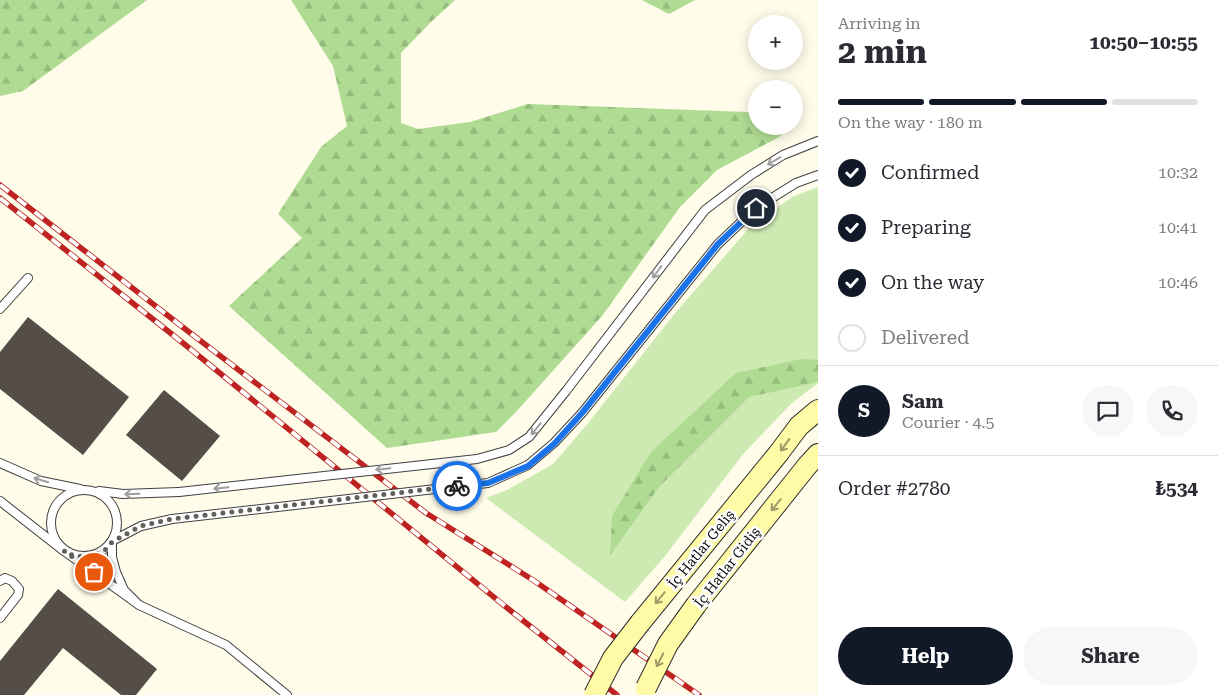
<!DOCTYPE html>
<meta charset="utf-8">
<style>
:root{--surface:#fff;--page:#f7f7f7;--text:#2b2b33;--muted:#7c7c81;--line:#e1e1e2;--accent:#111827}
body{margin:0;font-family:"Roboto Serif",serif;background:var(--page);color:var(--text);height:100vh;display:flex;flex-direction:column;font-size:19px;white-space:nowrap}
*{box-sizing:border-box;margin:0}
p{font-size:16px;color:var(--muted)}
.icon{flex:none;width:28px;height:28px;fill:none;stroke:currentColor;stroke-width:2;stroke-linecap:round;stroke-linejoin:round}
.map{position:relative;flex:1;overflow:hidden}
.details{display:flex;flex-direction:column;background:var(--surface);width:400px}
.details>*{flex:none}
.buttons{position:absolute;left:748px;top:15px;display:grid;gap:10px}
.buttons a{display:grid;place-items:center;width:55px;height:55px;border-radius:50%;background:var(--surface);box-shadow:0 2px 12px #0003;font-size:25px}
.pin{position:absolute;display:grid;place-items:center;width:42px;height:42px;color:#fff;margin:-21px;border:2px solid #fff;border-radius:50%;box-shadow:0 1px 5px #0007}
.courier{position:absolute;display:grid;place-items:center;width:50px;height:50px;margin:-25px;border:4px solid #1a73e8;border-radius:50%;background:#fff;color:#222;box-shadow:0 1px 6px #0007}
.overview em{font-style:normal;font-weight:700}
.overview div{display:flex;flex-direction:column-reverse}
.overview{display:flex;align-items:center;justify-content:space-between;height:85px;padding:0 20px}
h1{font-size:32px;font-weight:700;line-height:38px}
.bar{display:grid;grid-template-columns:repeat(4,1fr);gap:8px 5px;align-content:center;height:60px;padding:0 20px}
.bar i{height:6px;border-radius:4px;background:var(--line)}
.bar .selected{background:var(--accent)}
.bar p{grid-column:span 4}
.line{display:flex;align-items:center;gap:12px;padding:0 20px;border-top:1px solid var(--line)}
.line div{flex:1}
.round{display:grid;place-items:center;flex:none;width:52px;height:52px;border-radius:26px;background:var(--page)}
ol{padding:0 20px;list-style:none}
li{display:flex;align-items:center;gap:15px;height:55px}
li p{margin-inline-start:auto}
li .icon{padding:5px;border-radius:50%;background:var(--accent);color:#fff;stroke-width:4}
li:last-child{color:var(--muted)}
li i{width:28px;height:28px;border:2px solid var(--line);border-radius:50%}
.primary-button{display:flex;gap:10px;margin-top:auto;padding:10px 20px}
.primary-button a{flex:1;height:58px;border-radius:30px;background:var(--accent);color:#fff;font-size:20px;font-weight:700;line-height:58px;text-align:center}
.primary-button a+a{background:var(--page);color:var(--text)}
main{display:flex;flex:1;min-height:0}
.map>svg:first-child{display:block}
.grass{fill:#cdeab3}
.forest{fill:url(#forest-firs)}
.building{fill:#544d48}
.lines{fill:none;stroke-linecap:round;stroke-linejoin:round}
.lane-casing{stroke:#3f3f3f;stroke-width:10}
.secondary-casing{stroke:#2e2e2e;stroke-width:22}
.lane{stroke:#fff;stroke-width:8}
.secondary{stroke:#fffaa5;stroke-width:20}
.rail-casing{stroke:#be2221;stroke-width:5.5}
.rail{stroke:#fff;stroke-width:4;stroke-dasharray:11;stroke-linecap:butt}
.lane-bridge-casing{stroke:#3f3f3f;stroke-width:10;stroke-linecap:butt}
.secondary-bridge-casing{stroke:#2e2e2e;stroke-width:22;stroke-linecap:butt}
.lane-bridge{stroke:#fff;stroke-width:8}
.secondary-bridge{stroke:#fffaa5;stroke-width:20}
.oneway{stroke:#9e9e9e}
.oneway2{stroke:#9e9b68}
.done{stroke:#61605a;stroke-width:5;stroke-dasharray:0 9}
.route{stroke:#1a73e8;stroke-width:6}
.labels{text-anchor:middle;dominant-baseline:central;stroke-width:5;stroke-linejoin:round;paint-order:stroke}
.street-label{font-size:14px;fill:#0c0c0c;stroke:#fff}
</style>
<main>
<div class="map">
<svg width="818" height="695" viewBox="0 0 818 695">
<defs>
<pattern id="forest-firs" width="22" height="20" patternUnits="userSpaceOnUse" patternTransform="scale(1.25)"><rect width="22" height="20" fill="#afdb92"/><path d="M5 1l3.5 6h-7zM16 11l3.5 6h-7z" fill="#95bb7d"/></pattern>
</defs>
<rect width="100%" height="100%" fill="#fffcea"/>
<polygon class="grass" points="818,187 818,383 791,404 744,453 665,556 625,602 486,498 509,489 553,464 588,423 676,312 750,227 792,197"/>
<g class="forest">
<polygon points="0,0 147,0 23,91 0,96"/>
<polygon points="291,0 455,0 431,22 401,53 401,123 418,129 470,122 528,104 748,112 756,113 756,126 783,126 781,136 717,170 680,207 602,316 515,413 496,432 387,448 229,306 302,238 278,214 321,147 347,126 333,66"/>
<polygon points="642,0 695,0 669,14"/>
<polygon points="801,359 818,360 818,382 749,397 659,487 610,555 612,516 651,452 736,373"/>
</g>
<g class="building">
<polygon points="28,317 129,397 83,455 0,389 0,352"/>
<polygon points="164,390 220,436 182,481 126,435"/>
<polygon points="58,589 157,669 136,695 121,695 63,648 24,695 0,695 0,661"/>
</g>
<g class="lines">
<defs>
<g id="lane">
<polyline points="0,309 28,278"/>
<polyline points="566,391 705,210 751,175 783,155 818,141"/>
<polyline points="582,413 718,244 756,208 796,183 818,175"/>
<polyline points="0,463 41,481 80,489"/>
<circle cx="84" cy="523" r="33"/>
<polyline points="99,491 123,494 179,492"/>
<polyline points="0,501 64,551 139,605 124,590 116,572 112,557 112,541 141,526 172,519"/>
<polyline points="0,581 5,578 12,581 19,589 18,595 0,618"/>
<polyline points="139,605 226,645 287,695"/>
</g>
<g id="secondary">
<polyline points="696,605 807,466 818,454"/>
<polyline points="640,623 778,454 799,426 818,410"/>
</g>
</defs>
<use href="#lane" class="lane-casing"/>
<use href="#secondary" class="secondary-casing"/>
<use href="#lane" class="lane"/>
<use href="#secondary" class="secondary"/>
<defs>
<g id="rail">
<polyline points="0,185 189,332 426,513 533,580 699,695"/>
<polyline points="0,198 183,343 511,611 617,695"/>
</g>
</defs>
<use href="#rail" class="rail-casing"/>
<use href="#rail" class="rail"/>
<defs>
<g id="lane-bridge">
<polyline points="179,492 477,459 509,450 529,437 566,391"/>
<polyline points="172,519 488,483 528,465 554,443 582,413"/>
</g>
<g id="secondary-bridge">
<polyline points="646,688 668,644 696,605"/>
<polyline points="594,695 613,658 640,623"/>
</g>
</defs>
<use href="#lane-bridge" class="lane-bridge-casing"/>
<use href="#secondary-bridge" class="secondary-bridge-casing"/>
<use href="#lane-bridge" class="lane-bridge"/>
<use href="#secondary-bridge" class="secondary-bridge"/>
</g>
<defs><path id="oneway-shaft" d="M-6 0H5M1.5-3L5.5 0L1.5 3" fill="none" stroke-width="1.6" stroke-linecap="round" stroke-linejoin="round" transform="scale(1.25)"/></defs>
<g class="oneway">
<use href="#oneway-shaft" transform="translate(774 161) rotate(149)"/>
<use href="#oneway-shaft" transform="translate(657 272) rotate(127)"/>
<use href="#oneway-shaft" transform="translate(536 429) rotate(129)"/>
<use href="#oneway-shaft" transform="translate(383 469) rotate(174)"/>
<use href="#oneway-shaft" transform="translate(41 480) rotate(-163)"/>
<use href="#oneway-shaft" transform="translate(221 488) rotate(174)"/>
<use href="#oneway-shaft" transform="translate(132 494) rotate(178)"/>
</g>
<g class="oneway2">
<use href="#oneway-shaft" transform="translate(785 445) rotate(126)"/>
<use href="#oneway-shaft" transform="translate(776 505) rotate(129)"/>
<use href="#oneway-shaft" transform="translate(660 598) rotate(129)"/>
<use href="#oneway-shaft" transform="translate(660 660) rotate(117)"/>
</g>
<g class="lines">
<polyline class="done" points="94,572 64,551 74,556 85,557 95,555 105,550 112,542 141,526 172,519 457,486"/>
<polyline class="route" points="457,486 488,483 528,466 554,444 582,413 718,244 756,208"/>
</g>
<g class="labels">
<g class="street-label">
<text transform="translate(701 549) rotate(-51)">İç Hatlar Geliş</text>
<text transform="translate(727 567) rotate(-52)">İç Hatlar Gidiş</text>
</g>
</g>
</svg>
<div class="buttons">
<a>+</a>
<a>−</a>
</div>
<div class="pin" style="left:94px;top:572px;background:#ea580c"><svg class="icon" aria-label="bag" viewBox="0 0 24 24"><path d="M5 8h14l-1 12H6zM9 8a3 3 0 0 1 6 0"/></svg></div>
<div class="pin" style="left:756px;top:208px;background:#1f2937"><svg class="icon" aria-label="home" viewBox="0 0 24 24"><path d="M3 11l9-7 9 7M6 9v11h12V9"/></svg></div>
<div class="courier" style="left:457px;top:486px"><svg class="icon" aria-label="bike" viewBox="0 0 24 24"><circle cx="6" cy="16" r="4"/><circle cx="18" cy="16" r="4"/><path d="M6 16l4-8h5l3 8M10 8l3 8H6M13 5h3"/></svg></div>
</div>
<section class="details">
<div class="overview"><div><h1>2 min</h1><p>Arriving in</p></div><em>10:50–10:55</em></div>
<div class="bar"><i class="selected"></i><i class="selected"></i><i class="selected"></i><i></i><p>On the way · 180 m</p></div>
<ol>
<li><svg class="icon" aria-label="check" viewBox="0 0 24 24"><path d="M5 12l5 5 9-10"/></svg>Confirmed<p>10:32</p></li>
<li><svg class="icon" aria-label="check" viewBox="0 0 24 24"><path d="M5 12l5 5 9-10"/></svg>Preparing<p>10:41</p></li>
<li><svg class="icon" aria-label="check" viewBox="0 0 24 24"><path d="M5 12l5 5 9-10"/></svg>On the way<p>10:46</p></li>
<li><i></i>Delivered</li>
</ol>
<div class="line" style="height:90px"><b class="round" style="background:var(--accent);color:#fff">S</b><div><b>Sam</b><p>Courier · 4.5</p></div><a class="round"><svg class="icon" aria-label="chat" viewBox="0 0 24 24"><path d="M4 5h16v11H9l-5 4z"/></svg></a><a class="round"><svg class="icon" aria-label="phone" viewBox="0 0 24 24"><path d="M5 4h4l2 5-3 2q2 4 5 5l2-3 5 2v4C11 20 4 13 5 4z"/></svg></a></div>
<div class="line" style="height:65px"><div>Order #2780</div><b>₺534</b></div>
<div class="primary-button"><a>Help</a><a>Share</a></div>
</section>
</main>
